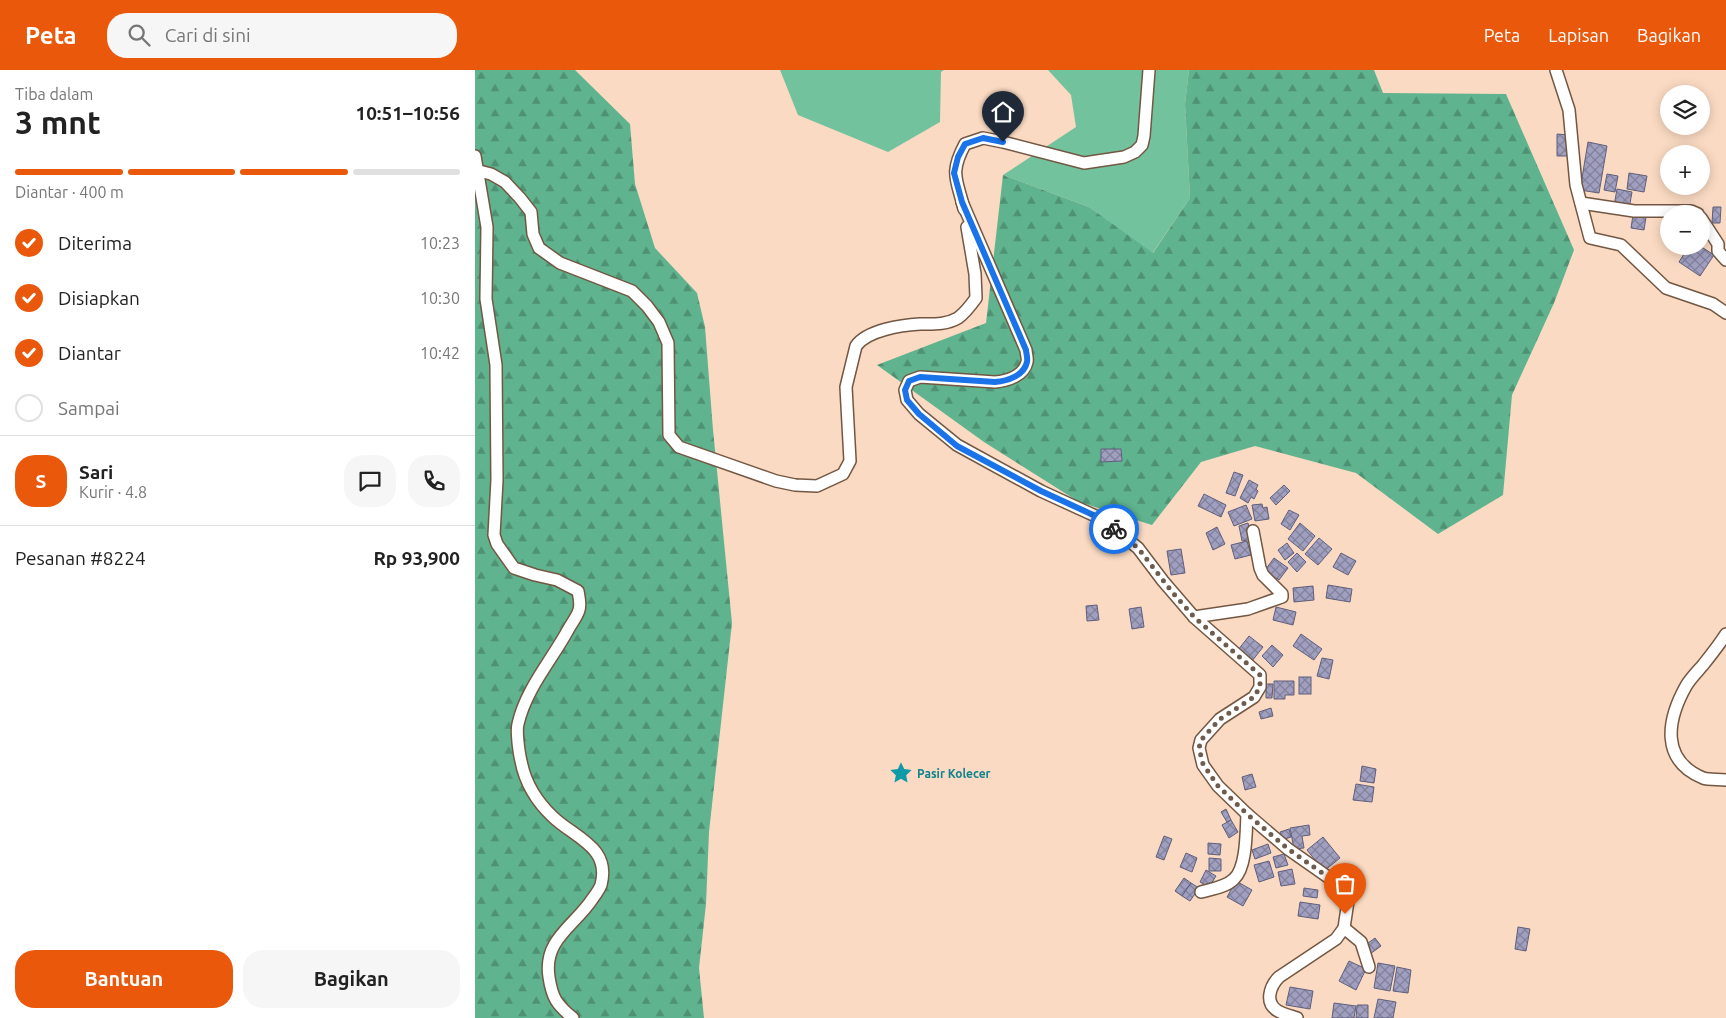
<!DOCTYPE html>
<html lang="id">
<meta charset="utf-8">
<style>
:root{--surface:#fff;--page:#f6f6f6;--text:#222;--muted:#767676;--line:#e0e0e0;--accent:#ea580c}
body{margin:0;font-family:Ubuntu,sans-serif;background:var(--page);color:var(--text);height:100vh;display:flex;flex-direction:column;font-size:19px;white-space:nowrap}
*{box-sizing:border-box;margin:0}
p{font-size:16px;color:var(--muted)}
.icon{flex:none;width:28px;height:28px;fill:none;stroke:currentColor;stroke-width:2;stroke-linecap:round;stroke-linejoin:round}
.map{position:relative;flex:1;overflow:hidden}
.sheet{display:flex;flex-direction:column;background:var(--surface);width:475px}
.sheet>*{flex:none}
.fabs{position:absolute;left:1185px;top:15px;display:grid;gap:10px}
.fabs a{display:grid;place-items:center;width:50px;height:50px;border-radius:50%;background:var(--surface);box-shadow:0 2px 12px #0003;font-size:25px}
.pin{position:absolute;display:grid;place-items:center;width:42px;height:42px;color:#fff;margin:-51px -21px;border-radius:50% 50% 50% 0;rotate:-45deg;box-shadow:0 0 5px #0007}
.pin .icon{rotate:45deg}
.courier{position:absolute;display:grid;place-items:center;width:50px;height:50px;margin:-25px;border:4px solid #1a73e8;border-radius:50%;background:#fff;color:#222;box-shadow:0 1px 6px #0007}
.overview em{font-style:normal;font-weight:600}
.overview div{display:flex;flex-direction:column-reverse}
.overview{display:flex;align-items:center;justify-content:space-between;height:85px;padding:0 15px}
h1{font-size:32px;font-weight:600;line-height:38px}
.bar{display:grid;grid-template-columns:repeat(4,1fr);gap:8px 5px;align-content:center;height:60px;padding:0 15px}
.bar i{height:6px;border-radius:4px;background:var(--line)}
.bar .selected{background:var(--accent)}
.bar p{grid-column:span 4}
.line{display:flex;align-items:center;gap:12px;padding:0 15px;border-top:1px solid var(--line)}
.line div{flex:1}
.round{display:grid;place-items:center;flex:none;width:52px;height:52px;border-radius:20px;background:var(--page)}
ol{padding:0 15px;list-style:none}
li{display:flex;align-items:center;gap:15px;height:55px}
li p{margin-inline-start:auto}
li .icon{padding:5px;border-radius:50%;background:var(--accent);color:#fff;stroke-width:4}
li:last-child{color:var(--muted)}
li i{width:28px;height:28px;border:2px solid var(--line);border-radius:50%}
.action{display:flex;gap:10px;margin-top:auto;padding:10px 15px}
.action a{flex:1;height:58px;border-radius:20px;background:var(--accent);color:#fff;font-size:20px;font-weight:600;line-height:58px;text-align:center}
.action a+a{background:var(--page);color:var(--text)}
header{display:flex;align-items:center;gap:30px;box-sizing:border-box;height:70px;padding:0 25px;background:var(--accent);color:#fff}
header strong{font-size:24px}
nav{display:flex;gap:28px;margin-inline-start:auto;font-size:18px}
.search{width:350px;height:45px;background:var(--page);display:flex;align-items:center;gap:12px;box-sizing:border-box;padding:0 18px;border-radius:20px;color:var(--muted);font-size:19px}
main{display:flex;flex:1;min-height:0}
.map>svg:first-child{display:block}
.green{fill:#73c29e}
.forest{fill:url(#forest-firs)}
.building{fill:url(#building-cross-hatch);stroke:#5f5e7c}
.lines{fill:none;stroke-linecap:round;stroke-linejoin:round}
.minor-casing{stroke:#725743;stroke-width:14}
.minor{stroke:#fff;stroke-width:11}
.done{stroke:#6e5c4e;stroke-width:5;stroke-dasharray:0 9}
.route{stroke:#1a73e8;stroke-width:6}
.labels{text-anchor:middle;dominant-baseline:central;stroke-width:4;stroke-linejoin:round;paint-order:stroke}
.culture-label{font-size:12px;font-weight:bold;fill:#0d838f;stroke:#fadac2;text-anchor:start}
</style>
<header>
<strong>Peta</strong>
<div class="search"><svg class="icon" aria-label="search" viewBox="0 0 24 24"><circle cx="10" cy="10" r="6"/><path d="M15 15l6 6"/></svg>Cari di sini</div>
<nav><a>Peta</a><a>Lapisan</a><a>Bagikan</a></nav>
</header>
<main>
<section class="sheet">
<div class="overview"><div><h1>3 mnt</h1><p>Tiba dalam</p></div><em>10:51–10:56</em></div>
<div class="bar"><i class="selected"></i><i class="selected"></i><i class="selected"></i><i></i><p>Diantar · 400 m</p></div>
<ol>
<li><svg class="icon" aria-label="check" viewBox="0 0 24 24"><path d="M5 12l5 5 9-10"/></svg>Diterima<p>10:23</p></li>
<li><svg class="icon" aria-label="check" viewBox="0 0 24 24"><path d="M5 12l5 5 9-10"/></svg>Disiapkan<p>10:30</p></li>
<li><svg class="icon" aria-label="check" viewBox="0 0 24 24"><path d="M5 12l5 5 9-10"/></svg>Diantar<p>10:42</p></li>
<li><i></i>Sampai</li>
</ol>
<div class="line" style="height:90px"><b class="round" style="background:var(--accent);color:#fff">S</b><div><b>Sari</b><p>Kurir · 4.8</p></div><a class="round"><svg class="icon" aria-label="chat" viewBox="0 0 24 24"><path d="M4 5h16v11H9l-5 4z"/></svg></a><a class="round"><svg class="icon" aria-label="phone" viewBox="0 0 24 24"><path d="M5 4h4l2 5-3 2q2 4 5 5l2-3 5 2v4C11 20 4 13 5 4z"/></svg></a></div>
<div class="line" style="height:65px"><div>Pesanan #8224</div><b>Rp 93,900</b></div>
<div class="action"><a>Bantuan</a><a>Bagikan</a></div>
</section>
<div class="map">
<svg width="1251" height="948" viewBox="0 0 1251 948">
<defs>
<pattern id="forest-firs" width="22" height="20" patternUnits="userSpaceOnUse" patternTransform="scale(1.25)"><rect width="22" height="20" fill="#5fb38e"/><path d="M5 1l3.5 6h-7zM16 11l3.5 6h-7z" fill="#4e9173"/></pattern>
<pattern id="building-cross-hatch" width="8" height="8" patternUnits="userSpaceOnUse" patternTransform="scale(1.25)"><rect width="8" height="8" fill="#a09fc0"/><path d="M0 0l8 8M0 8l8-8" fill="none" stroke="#82819b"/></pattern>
</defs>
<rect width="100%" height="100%" fill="#fadac2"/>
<g class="green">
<polygon points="305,0 469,0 466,2 465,52 413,82 323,45"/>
<polygon points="573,0 714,0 710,34 715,128 677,184 614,137 528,105 601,57 596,25"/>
</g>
<g class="forest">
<polygon points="0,0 100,0 155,54 160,114 180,178 222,223 230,257 238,360 257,553 234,762 231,834 224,898 229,948 0,948"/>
<polygon points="714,0 899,0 908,23 1031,24 1099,180 1079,233 1037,325 1028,425 963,464 881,403 780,376 726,392 677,455 604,432 509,372 402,295 511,253 528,105 614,137 678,183 715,128 710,34"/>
</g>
<g class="building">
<polygon points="1082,64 1093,65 1093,86 1082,86"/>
<polygon points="1113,72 1132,76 1124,123 1105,120"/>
<polygon points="1154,103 1172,106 1169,122 1152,119"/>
<polygon points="1132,104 1143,106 1140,122 1129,120"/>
<polygon points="1142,119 1157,122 1154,139 1139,136"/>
<polygon points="1238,137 1246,137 1245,153 1237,153"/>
<polygon points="1158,145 1171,147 1169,160 1156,158"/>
<polygon points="1214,176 1225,176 1239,185 1225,206 1204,192"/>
<polygon points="626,379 646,379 647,391 626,392"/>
<polygon points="759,402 768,405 760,426 751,423"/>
<polygon points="774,410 783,415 781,419 783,421 779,429 776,427 773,433 765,428"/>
<polygon points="809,415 815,421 801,435 795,428"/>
<polygon points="729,424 751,435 746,447 723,436"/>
<polygon points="787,434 788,438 792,437 794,449 780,451 777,435"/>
<polygon points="771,435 777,449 759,456 753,442"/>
<polygon points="814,440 824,445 815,460 806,454"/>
<polygon points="773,453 777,469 767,471 764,456"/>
<polygon points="825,453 840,466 828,481 813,469"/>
<polygon points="742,457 750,474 738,480 731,463"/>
<polygon points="844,468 857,479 843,495 830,484"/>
<polygon points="772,471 776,485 760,489 756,475"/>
<polygon points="812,473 819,483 810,490 803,480"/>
<polygon points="706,479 710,503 696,505 692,481"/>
<polygon points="822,483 831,492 822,502 813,492"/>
<polygon points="866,483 881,491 873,505 858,497"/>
<polygon points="799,488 813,498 804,510 802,508 800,511 788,503"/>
<polygon points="853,515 877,519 875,532 851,528"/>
<polygon points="838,516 839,530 819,532 818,518"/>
<polygon points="622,535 624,550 612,551 611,536"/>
<polygon points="666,537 669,557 657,559 654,539"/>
<polygon points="801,537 821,542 818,555 798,550"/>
<polygon points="826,564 847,579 839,590 818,576"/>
<polygon points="774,566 788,577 777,591 763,580"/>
<polygon points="797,575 808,585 798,597 787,586"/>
<polygon points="847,588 858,590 854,609 842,606"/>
<rect x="824" y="607" width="12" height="17"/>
<polygon points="799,611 819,611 819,625 810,625 810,629 799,629"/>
<polygon points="791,614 798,614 797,628 791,628"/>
<polygon points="796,638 798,646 786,649 784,642"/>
<polygon points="887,696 901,699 899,713 885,711"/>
<polygon points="777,704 781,717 770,720 767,707"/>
<polygon points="881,714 899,717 897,732 878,730"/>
<polygon points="751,739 756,750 752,752 746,742"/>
<polygon points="756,750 763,762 754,768 747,755"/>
<polygon points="834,755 835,765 827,766 829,778 819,779 815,758"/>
<polygon points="814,759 816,767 807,770 805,762"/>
<polygon points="689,766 697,769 689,790 681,787"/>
<polygon points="848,767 865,788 849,801 832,780"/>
<polygon points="733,773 746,774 745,785 733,784"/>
<polygon points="793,774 796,783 780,789 777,780"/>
<polygon points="711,783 722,788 717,802 705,797"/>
<polygon points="809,784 813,795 801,798 798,787"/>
<polygon points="734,788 746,789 746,801 734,801"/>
<polygon points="794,791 799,807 784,812 779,795"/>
<polygon points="817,799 820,814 806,816 803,802"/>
<polygon points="731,800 741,806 734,817 725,812"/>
<polygon points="709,808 716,813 707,826 700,821"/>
<polygon points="761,811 777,820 768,836 752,827"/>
<polygon points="716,813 724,818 715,831 707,826"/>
<polygon points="829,818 843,820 842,828 828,826"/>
<polygon points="825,832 845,835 843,849 823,846"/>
<polygon points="1043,857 1055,859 1051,881 1040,879"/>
<polygon points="900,868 906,876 895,884 889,876"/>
<polygon points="874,891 891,899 881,920 864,911"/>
<polygon points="903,893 920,896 915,921 899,918"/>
<polygon points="922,897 936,900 933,923 918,921"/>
<polygon points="815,917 838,921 835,939 811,935"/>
<polygon points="903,929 921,932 918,948 899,948"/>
<polygon points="859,933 881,936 879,948 857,948"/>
<polygon points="882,935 893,935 893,948 881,948"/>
</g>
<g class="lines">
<defs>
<g id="minor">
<polyline points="1081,0 1094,40 1101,115 1115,168 1146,175 1191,218 1238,234 1251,243"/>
<path d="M 0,86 L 12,157 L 11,229 L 21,295 L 22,410 L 19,465 L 22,474 L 39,498 L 60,505 L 82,510 L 103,521 C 104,527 106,534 104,540 C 102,547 96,554 93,560 C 76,591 51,619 43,654 C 41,661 44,683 46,691 C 50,712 62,732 78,747 C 100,768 136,777 126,815 C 124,820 121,824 118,828 C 100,856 68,869 74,907 C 77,928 82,935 98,948"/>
<path d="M 0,100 L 16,104 L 30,112 L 45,128 L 56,142 L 58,164 L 64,178 L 85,193 L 157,221 L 172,236 L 184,252 L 193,273 L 194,365 L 204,377 L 301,411 L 320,415 L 342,416 L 368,404 L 375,391 L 371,317 L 381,276 C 392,260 427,255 445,254 C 458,254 471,255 483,248 C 490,243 496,235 501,228 L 500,204 L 492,157"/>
<path d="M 487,132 L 551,280 C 551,283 553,288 552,292 C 549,306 532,311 520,312 L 445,307 L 434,311 L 430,320 L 432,330 L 444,344 L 482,375 L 566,421 L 627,449 L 663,478 L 688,511 L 719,547 L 785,605 L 785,617 L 779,627 L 745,649 L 726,670 L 724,678 L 728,695 L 743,716 L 772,744 L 813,779 L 863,814 L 873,831 L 869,858 L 861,869 L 804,907 C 795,916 789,933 803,941 C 808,944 816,946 822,948"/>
<polyline points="1106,133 1159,141 1216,141 1223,144"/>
<path d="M 489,139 C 482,109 474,104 490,74 L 508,68 L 528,72 L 609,93 L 649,87 L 660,82 L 667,75 L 669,66 L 674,0"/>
<polyline points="1226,148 1243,174 1243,181 1251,190"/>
<polyline points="719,547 773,539 807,527 807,524 788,505 785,498 778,461"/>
<path d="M 1251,564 C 1244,575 1236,585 1228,595 C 1222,602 1215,609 1211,616 C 1192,650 1185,690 1228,708 C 1234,710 1244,709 1251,710"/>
<path d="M 726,822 C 737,819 751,817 759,809 C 772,797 771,761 772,744"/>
<polyline points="869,858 886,872 894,897"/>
</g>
</defs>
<use href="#minor" class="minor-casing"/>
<use href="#minor" class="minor"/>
</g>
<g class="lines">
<polyline class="done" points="639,459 663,478 698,523 719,547 785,605 785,617 779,627 745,649 726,670 724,678 728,694 743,716 772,744 813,779 863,814 873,831 870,844"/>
<path class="route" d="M 528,72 L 508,68 L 490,74 L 483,87 L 479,103 L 487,132 L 551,280 C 551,283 553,288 552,292 C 549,306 532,311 520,312 L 445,307 L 434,311 L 430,320 L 432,330 L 444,344 L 482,376 L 566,421 L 627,449 L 639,459"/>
</g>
<defs>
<symbol id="sight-bare" viewBox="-9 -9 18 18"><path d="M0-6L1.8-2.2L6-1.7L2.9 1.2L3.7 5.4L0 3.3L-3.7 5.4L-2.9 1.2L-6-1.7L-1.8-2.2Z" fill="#0f9aa8" stroke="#fadac2" stroke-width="2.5" paint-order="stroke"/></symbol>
</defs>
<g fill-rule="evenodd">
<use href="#sight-bare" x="410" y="687" width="32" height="32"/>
</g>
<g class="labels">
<g class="culture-label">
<text x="442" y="703">Pasir Kolecer</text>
</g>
</g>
</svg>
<div class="fabs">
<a><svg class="icon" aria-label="layers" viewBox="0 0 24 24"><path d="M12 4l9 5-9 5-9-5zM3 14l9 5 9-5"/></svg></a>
<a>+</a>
<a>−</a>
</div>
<div class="pin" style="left:870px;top:844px;background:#ea580c"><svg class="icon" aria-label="bag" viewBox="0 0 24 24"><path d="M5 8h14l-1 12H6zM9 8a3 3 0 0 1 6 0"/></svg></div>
<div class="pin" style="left:528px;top:72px;background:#1f2937"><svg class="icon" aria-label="home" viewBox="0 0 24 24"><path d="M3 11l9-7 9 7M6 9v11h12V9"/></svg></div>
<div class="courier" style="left:639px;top:459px"><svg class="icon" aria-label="bike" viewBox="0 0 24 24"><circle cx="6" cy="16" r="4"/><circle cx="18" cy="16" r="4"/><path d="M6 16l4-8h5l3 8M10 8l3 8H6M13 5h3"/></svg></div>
</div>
</main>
